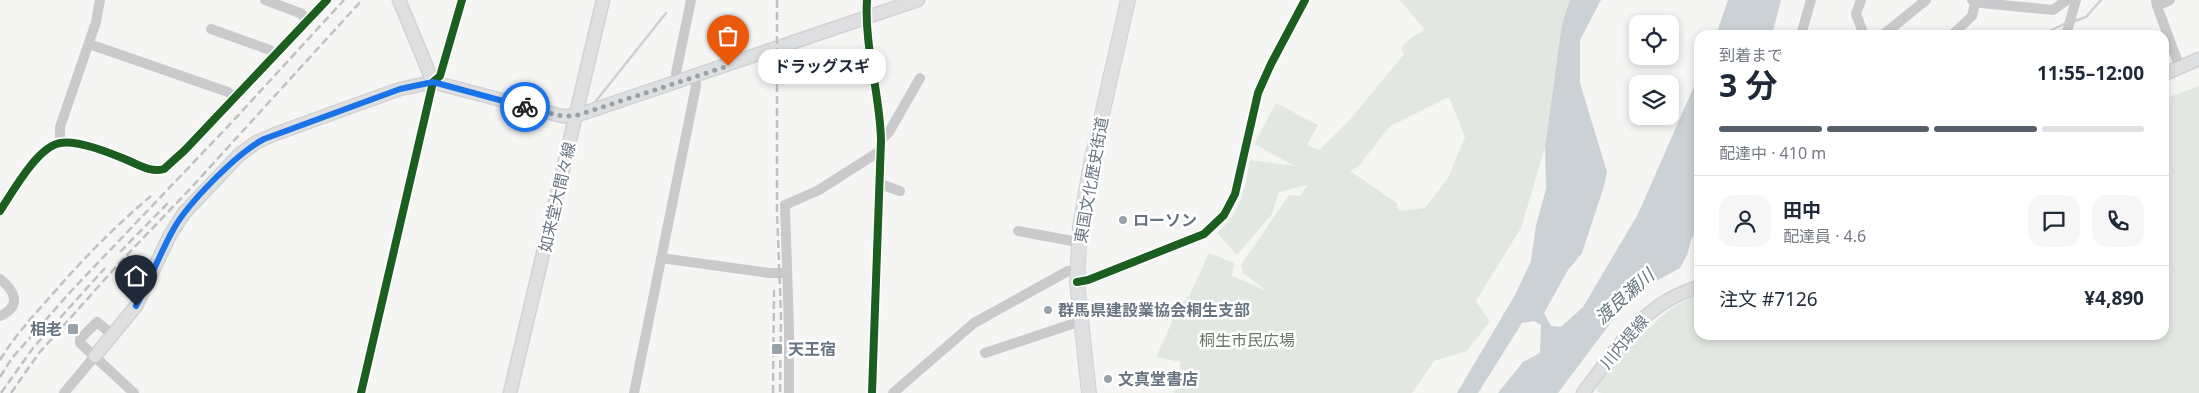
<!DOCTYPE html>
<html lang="ja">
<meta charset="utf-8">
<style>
:root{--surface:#fff;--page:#f6f6f7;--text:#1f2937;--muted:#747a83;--line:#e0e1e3;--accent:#565f6a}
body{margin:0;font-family:"Noto Sans","Noto Sans JP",sans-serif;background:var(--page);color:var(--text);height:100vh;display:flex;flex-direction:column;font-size:19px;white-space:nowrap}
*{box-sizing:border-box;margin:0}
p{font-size:16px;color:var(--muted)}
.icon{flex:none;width:28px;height:28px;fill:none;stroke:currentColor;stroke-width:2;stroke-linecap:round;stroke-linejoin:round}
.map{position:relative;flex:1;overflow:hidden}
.details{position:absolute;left:1694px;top:30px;width:475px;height:310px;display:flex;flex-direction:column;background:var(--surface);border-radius:15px;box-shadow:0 2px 8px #0003}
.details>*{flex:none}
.tools{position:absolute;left:1629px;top:15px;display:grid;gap:10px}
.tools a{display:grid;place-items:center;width:50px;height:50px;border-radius:10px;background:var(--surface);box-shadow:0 2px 8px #0003;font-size:25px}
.pin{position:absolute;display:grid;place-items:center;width:42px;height:42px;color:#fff;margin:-51px -21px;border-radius:50% 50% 50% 0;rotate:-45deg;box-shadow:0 0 5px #0007}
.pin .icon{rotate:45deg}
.courier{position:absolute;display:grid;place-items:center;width:50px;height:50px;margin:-25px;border:4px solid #1a73e8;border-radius:50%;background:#fff;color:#222;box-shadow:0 1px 6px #0007}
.bubble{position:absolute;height:35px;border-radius:15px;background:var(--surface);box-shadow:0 2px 8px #0003;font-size:16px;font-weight:700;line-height:35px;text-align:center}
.overview em{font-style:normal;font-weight:700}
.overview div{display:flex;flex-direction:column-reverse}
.overview{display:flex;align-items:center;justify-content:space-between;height:85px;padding:0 25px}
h1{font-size:32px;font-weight:700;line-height:38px}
.bar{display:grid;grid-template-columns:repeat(4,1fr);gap:8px 5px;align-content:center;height:60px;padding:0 25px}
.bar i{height:6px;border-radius:4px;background:var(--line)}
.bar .selected{background:var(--accent)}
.bar p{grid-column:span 4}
.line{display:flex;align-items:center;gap:12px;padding:0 25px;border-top:1px solid var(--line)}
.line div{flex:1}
.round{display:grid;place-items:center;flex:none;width:52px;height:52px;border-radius:15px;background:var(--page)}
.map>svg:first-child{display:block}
.green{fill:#e3e7e2;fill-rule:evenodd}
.water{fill:#cbd1d4}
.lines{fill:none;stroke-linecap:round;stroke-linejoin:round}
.stream{stroke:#cbd1d4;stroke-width:2.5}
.major-casing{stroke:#d2d3d4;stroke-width:15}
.highway-casing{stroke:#d2d2d2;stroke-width:16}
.minor{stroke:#cacacc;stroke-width:10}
.major{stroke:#dedfe0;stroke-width:12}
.highway{stroke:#dedfe0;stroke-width:14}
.rail{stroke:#c0c1c2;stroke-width:2.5;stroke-dasharray:8 4;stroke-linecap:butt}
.cycleway-casing{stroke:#fff;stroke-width:11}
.cycleway{stroke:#1b5e20;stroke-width:8}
.done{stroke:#99a1a9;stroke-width:5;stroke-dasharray:0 9}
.route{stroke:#1a73e8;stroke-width:6}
.poi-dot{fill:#99a1a9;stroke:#fff;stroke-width:2}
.labels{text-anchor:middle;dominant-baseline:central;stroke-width:5;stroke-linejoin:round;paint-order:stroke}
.street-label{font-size:16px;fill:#687481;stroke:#fff}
.poi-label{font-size:16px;font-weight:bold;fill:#687481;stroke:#fff;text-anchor:start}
.park-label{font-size:16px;fill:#697966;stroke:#fff}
.water-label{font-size:18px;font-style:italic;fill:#63757e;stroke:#fff}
</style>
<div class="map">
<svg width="2199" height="393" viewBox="0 0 2199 393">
<rect width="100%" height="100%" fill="#f5f5f4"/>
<g class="green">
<path d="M 1400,0 L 1570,0 L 1562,24 L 1545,147 L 1521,228 L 1476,301 L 1490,321 L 1467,351 L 1434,361 L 1412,393 L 1174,393 L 1181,362 L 1156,357 L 1172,322 L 1170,315 L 1189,296 L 1209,253 L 1234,263 L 1232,276 L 1267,291 L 1243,273 L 1241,265 L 1289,195 L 1300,196 L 1308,185 L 1279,192 L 1272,214 L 1237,255 L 1217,233 C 1242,211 1244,191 1250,160 L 1295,166 L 1254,144 L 1276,103 L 1318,125 L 1307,145 L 1319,150 L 1349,121 L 1404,54 L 1401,47 L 1412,37 L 1425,30 ZM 1449,97 L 1465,137 L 1448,178 L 1425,208 L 1399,211 L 1397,203 L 1350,171 L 1359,166 L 1389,127 Z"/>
<path d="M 2199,86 L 2199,393 L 1601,393 L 1597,391 L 1598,385 L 1635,336 C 1649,332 1655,321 1667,312 C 1676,305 1687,299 1699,295 L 1699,335 L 2164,335 L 2164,99 Z"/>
</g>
<g class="water">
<polygon points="1570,0 1601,0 1580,40 1580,83 1607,172 1604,186 1582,253 1568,270 1544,313 1551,326 1561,327 1583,307 1638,214 1699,75 1699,226 1691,240 1687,255 1680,268 1647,286 1624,305 1558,393 1498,393 1523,362 1540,353 1541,325 1534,321 1522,323 1478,393 1457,393 1515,295 1531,261 1536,225 1546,189 1545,147 1562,24"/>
<polygon points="1728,0 1781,0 1772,35 1716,35"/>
</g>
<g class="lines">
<g class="stream">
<polyline points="2072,22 2086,17 2101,0"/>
<polyline points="2042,35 2066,23"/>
<polyline points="592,106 666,13"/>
</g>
<defs>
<g id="major">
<polyline points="399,0 433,82 562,116 575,116 918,0"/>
<polyline points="2164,74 2199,59"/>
<polyline points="95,356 136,306 170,235 184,213 240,154 257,142 275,134 400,89 433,82"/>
<polyline points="510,393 603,0"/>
<path d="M 1583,393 C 1616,350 1643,302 1699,287"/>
</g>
<polyline id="highway" points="1089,393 1077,282 1080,227 1091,163 1128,0"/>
</defs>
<use href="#major" class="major-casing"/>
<use href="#highway" class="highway-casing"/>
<g class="minor">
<polyline points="265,0 300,13 309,20"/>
<path d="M 867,0 C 864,47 880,93 881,140 L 872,393"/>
<polyline points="1861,0 1856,14 1864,35"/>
<polyline points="1972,0 1982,3 2053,10 2067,0"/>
<polyline points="2156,1 2157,6 2170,0"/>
<polyline points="2157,6 2180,68"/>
<polyline points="211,29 270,50 275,55"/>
<polyline points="1801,35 1811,0"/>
<polyline points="1883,35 1926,0"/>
<polyline points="1952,35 1972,16 1976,0"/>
<polyline points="2066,35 2076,0"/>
<polyline points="89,44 228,92 235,98"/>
<polyline points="678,83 676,73 691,0"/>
<polyline points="881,140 889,132 920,78"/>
<polyline points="60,143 60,127 96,22 100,0"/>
<polyline points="880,184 900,191"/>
<path d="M 0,211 C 12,193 37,147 60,143 C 79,140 110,153 127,160 C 139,165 151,173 164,169 L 185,150 L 327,0"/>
<polyline points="1018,231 1078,242"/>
<polyline points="661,258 769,273 787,273"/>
<path d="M 0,279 C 15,291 22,306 0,316"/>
<polyline points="1077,282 1088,280 1204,234 1224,215 1235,194 1258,93 1271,64 1305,0"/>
<polyline points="113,335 97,322 80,339 80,343 134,393"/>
<polyline points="985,353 1081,321"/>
<polyline points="64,393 95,356"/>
<polyline points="361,393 433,82 440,76 462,0"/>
<polyline points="634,393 696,86 695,77"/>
<polyline points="789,393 789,330 785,205 819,190 880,151"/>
<polyline points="893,393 974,323 1068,271 1077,270"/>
</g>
<use href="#major" class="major"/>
<use href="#highway" class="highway"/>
<g class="rail">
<polyline points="777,0 777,211 781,316 780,393"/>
<polyline points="120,252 169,202"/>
<path d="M 0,360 C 14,337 32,317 50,297 C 81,261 114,227 151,196"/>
<polyline points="0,377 12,358 73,289 233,121 344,0"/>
<polyline points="1,393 33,348 105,268"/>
<polyline points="11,393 39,353 123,259 190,189 362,0"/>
<polyline points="773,393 774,290"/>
</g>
<defs>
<g id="cycleway">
<path d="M 867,0 C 864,47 880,93 881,140 L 872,393"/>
<path d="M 0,211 C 12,193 37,147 60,143 C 79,140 110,153 127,160 C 139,165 151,173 164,169 L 185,150 L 327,0"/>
<polyline points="1077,282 1088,280 1204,234 1224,215 1235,194 1258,93 1271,64 1305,0"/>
<polyline points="361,393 433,82 440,76 462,0"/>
</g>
</defs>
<use href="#cycleway" class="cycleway-casing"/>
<use href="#cycleway" class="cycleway"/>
</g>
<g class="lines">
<polyline class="done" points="525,107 562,116 575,116 728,66"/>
<path class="route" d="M 136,306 C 150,281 159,255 173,230 C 187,204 237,153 264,139 L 400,89 L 433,82 L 525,107"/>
</g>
<g class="poi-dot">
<circle cx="1123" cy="220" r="5"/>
<circle cx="1048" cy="310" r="5"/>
<rect x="67" y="323" width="12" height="12" rx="2.5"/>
<rect x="771" y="343" width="12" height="12" rx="2.5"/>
<circle cx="1108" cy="379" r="5"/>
</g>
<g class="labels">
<g class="street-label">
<text transform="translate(1091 180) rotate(-80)">東国文化歴史街道</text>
<text transform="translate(557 197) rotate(-77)">如来堂大間々線</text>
<text transform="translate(1624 342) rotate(-50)">川内堤線</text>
</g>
<g class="poi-label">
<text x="1133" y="220">ローソン</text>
<text x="1058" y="310">群馬県建設業協会桐生支部</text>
<text x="62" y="329" text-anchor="end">相老</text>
<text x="788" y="349">天王宿</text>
<text x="1118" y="379">文真堂書店</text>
</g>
<g class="park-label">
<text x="1247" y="340">桐生市民広場</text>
</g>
<g class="water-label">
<text transform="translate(1624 296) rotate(-42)">渡良瀬川</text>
</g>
</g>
</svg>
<div class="tools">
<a><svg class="icon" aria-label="locate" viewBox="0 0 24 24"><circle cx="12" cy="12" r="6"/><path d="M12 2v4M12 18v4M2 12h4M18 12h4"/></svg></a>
<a><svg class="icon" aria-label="layers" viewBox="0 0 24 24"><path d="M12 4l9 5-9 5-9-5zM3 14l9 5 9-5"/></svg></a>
</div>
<div class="pin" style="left:728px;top:66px;background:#ea580c"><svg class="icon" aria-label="bag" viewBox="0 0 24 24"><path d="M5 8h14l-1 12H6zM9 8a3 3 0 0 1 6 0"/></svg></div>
<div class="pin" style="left:136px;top:306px;background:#1f2937"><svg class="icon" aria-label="home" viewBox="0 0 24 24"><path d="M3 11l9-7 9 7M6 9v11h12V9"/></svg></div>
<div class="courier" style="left:525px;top:107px"><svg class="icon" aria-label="bike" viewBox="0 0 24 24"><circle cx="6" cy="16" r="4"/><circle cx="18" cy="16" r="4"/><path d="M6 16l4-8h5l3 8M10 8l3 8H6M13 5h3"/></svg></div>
<div class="bubble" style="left:758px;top:49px;width:128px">ドラッグスギ</div>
<section class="details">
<div class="overview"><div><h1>3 分</h1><p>到着まで</p></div><em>11:55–12:00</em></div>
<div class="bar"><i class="selected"></i><i class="selected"></i><i class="selected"></i><i></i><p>配達中 · 410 m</p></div>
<div class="line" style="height:90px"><a class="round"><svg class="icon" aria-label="person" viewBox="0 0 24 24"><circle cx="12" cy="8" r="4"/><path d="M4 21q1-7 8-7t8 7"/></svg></a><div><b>田中</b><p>配達員 · 4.6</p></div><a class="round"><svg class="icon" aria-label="chat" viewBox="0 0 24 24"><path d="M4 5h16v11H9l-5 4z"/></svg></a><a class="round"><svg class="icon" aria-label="phone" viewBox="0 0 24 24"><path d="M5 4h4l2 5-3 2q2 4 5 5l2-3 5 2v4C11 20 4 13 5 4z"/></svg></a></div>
<div class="line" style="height:65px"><div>注文 #7126</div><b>¥4,890</b></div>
</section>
</div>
